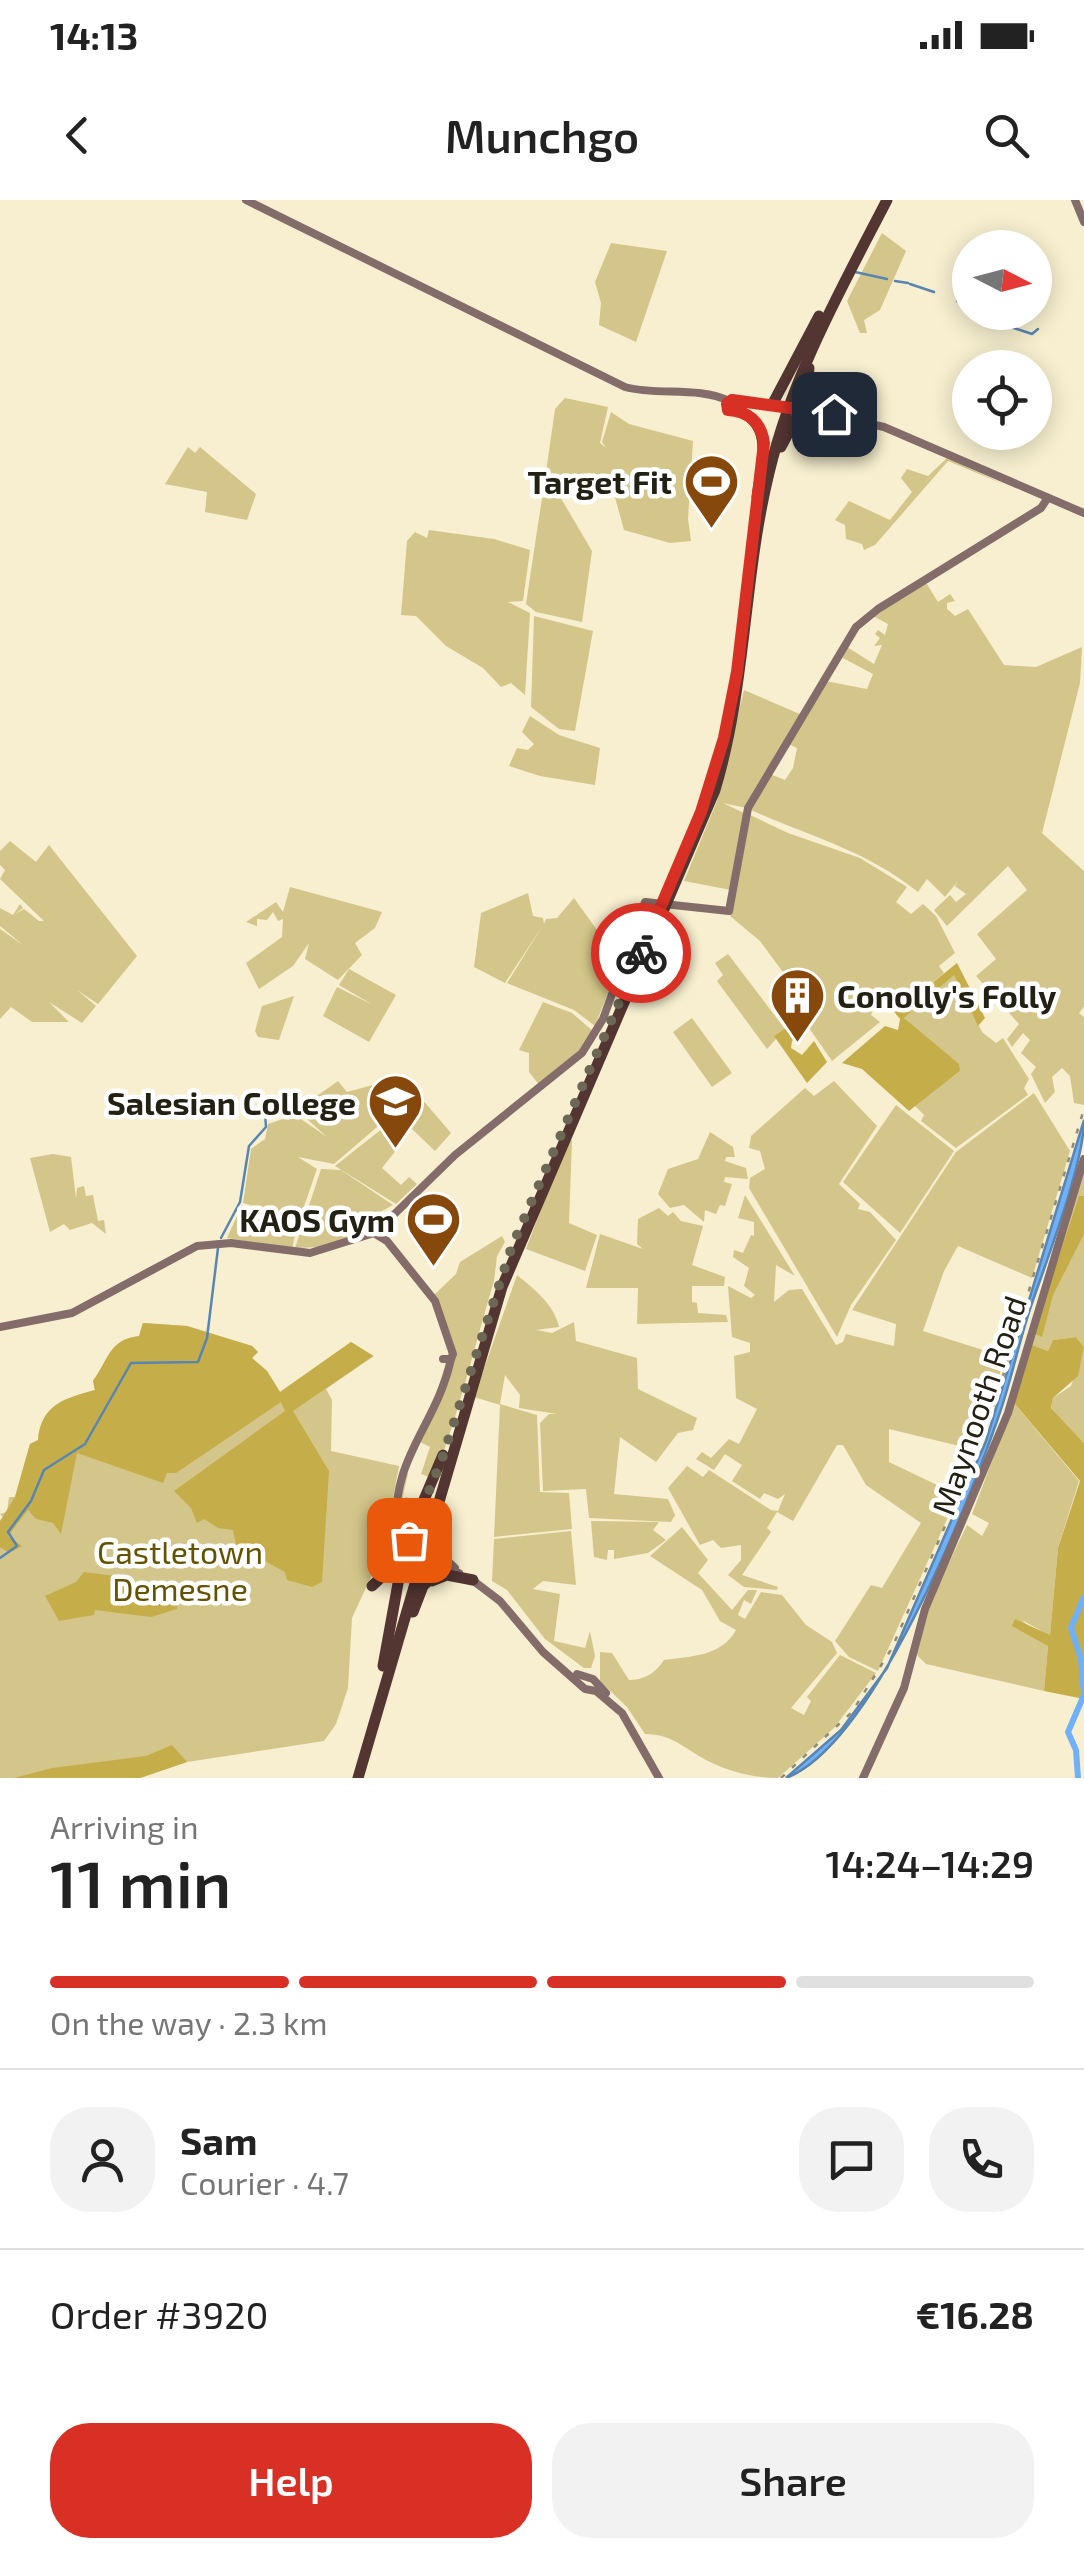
<!DOCTYPE html>
<meta charset="utf-8">
<style>
:root{--surface:#fff;--page:#f2f2f2;--text:#222;--muted:#767676;--line:#e0e0e0;--accent:#d93025}
body{margin:0;font-family:"Exo 2",sans-serif;background:var(--page);color:var(--text);height:100vh;display:flex;flex-direction:column;font-size:38px;white-space:nowrap}
*{box-sizing:border-box;margin:0}
p{font-size:32px;color:var(--muted)}
.icon{flex:none;width:55px;height:55px;fill:none;stroke:currentColor;stroke-width:2;stroke-linecap:round;stroke-linejoin:round}
.map{position:relative;height:1578px;overflow:hidden}
.side{display:flex;flex-direction:column;background:var(--surface);flex:1}
.side>*{flex:none}
.needle{width:65px;rotate:96deg}
.buttons{position:absolute;left:952px;top:30px;display:grid;gap:20px}
.buttons a{display:grid;place-items:center;width:100px;height:100px;border-radius:50%;background:var(--surface);box-shadow:0 5px 25px #0003;font-size:50px}
.pin{position:absolute;display:grid;place-items:center;width:85px;height:85px;color:#fff;margin:-42px;border-radius:20px;box-shadow:0 5px 15px #0006}
.courier{position:absolute;display:grid;place-items:center;width:100px;height:100px;margin:-50px;border:8px solid #d93025;border-radius:50%;background:#fff;color:#222;box-shadow:0 2px 12px #0007}
.head em{font-style:normal;font-weight:600}
.head div{display:flex;flex-direction:column-reverse}
.head{display:flex;align-items:center;justify-content:space-between;height:170px;padding:0 50px}
h1{font-size:65px;font-weight:600;line-height:75px}
.bar{display:grid;grid-template-columns:repeat(4,1fr);gap:15px 10px;align-content:center;height:120px;padding:0 50px}
.bar i{height:12px;border-radius:8px;background:var(--line)}
.bar .current{background:var(--accent)}
.bar p{grid-column:span 4}
.line{display:flex;align-items:center;gap:25px;padding:0 50px;border-top:2px solid var(--line)}
.line div{flex:1}
.round{display:grid;place-items:center;flex:none;width:105px;height:105px;border-radius:40px;background:var(--page)}
.button{display:flex;gap:20px;margin-top:auto;padding:20px 50px}
.button a{flex:1;height:115px;border-radius:40px;background:var(--accent);color:#fff;font-size:40px;font-weight:600;line-height:115px;text-align:center}
.button a+a{background:var(--page);color:var(--text)}
.status{display:flex;justify-content:space-between;align-items:center;height:70px;padding:0 50px;background:var(--surface);direction:ltr}
.status svg{height:28px;fill:currentColor}
header{display:flex;justify-content:space-between;align-items:center;height:130px;padding:0 50px;background:var(--surface);font-size:45px;font-weight:600}
.map>svg:first-child{display:block}
.green{fill:#d4c68a}
.forest{fill:#c5ae4a}
.water{fill:#6fb0f6;stroke:#5885b2;stroke-width:2.5}
.lines{fill:none;stroke-linecap:round;stroke-linejoin:round}
.stream{stroke:#5885b2;stroke-width:2.5}
.river{stroke:#6fb0f6;stroke-width:6}
.secondary{stroke:#836c69;stroke-width:8}
.motorway{stroke:#533532;stroke-width:11}
.rail{stroke:#918b75;stroke-width:2.5;stroke-dasharray:5 10;stroke-linecap:butt}
.done{stroke:#6d6855;stroke-width:10;stroke-dasharray:0 18}
.route{stroke:#d93025;stroke-width:12}
.labels{text-anchor:middle;dominant-baseline:central;stroke-width:9;stroke-linejoin:round;paint-order:stroke}
.poi-label{font-size:32px;font-weight:bold;fill:#232014;stroke:#fff;text-anchor:end}
.street-label{font-size:32px;fill:#232014;stroke:#fff}
.park-label{font-size:32px;fill:#645402;stroke:#fff}
</style>
<div class="status"><b>14:13</b><svg viewBox="0 0 49 12"><path d="M0 12V9h3v3zM5 12V6h3v6zM10 12V3h3v9zM15 12V0h3v12zM26 1h20v11H26zM47 4h2v5h-2z"/></svg></div>
<header><svg class="icon" aria-label="back" viewBox="0 0 24 24"><path d="M15 5l-7 7 7 7"/></svg>Munchgo<svg class="icon" aria-label="search" viewBox="0 0 24 24"><circle cx="10" cy="10" r="6"/><path d="M15 15l6 6"/></svg></header>
<div class="map">
<svg width="1084" height="1578" viewBox="0 0 1084 1578">
<rect width="100%" height="100%" fill="#f7efcf"/>
<g class="green">
<polygon points="882,33 906,51 880,110 864,120 867,133 860,133 847,101"/>
<polygon points="611,43 667,51 636,142 599,125 601,103 595,82"/>
<polygon points="565,198 608,207 600,243 606,248 602,242 611,212 629,224 693,241 688,319 691,341 670,343 624,330 610,279 614,268 606,283 543,293 555,209"/>
<polygon points="188,247 195,253 200,247 256,294 247,320 205,312 207,292 165,284"/>
<polygon points="947,258 1008,286 948,261 875,345 864,350 862,344 846,339 845,325 835,320 849,301 890,320 912,292 901,278 907,269 928,276"/>
<polygon points="559,295 592,351 582,422 536,412 526,404 542,298"/>
<polygon points="429,330 494,339 530,350 523,401 508,402 530,413 525,495 511,483 501,487 483,468 446,446 416,416 401,415 407,341 415,332 427,338"/>
<path d="M 925,381 L 938,402 L 950,394 L 955,401 L 947,403 L 947,409 L 955,416 L 968,409 L 1004,465 L 1036,467 L 1082,447 L 1080,483 L 1042,633 L 1084,671 L 1084,807 L 1079,813 L 1084,817 L 1084,905 L 1074,903 L 1070,876 L 1062,868 L 1052,877 L 1055,892 L 1045,903 L 1031,874 L 1036,867 L 1021,853 L 1030,840 L 1023,833 L 1012,847 L 1007,839 L 1019,824 L 976,776 L 996,759 L 977,734 L 1027,690 L 1008,666 L 947,726 L 934,710 L 950,695 L 956,702 L 966,694 L 955,686 L 958,681 L 945,697 L 927,679 L 918,692 C 864,649 810,637 749,609 L 770,574 L 785,580 L 793,568 L 797,548 L 788,544 L 825,481 L 867,489 L 873,474 L 841,457 L 847,447 L 874,464 L 882,445 L 874,446 L 880,438 L 875,434 L 878,430 L 885,435 L 888,424 L 873,416 Z"/>
<polygon points="534,416 593,431 575,531 559,529 531,507"/>
<polygon points="744,490 802,515 746,608 723,603 744,613 731,690 684,681 717,601"/>
<polygon points="530,516 559,535 600,548 595,585 540,576 509,566 517,548 528,550 534,544 522,532"/>
<polygon points="748,614 788,633 860,658 907,687 896,702 911,714 923,704 936,716 955,753 939,766 944,773 895,813 876,800 871,815 880,822 832,861 802,818 810,809 760,741 730,716"/>
<polygon points="10,641 36,662 49,645 137,756 98,804 77,790 96,806 82,823 49,802 69,822 32,822 11,807 0,819 0,729 23,745 0,726 0,708 13,715 20,704 23,708 15,714 24,709 39,721 44,721 0,679 5,670 0,665 0,651"/>
<polygon points="290,687 382,712 375,728 355,743 362,755 338,780 305,759 309,743 293,766 259,789 246,763 282,737 283,719 278,721 273,712 267,720 257,719 257,726 246,722 276,702 283,712"/>
<polygon points="528,693 533,716 543,718 544,724 546,719 557,718 574,698 620,762 595,826 574,810 507,783 543,725 505,783 474,767 481,713"/>
<polygon points="728,754 785,829 767,849 717,781 723,775 715,763"/>
<polygon points="349,769 396,795 369,842 323,816 337,787 373,805 339,785"/>
<polygon points="954,774 982,832 996,843 1003,838 1029,879 1024,888 1028,895 956,948 921,921 924,915 915,906 960,871 904,818"/>
<polygon points="294,796 279,840 258,837 255,831 262,806"/>
<polygon points="543,802 572,813 594,832 576,856 540,886 529,872 529,853 519,850"/>
<polygon points="692,818 732,873 712,887 673,832"/>
<polygon points="338,881 347,892 380,883 398,909 334,964 298,957 317,969 300,1018 243,1003 251,949 265,939 268,924 295,915 327,937 297,910"/>
<polygon points="834,881 877,926 839,984 860,1004 858,1009 870,1012 896,1040 851,1105 837,1137 749,988 750,978 765,969 760,951 749,948 751,936 805,888 814,896"/>
<polygon points="1034,893 1070,951 1032,1078 958,1046 944,1071 923,1131 1005,1157 976,1250 889,1229 889,1262 958,1295 878,1471 849,1457 835,1441 871,1385 882,1388 921,1323 866,1285 843,1245 837,1245 793,1321 777,1312 767,1328 771,1332 742,1375 778,1387 777,1390 744,1387 728,1375 741,1360 741,1345 721,1348 713,1340 700,1345 668,1288 687,1266 703,1277 709,1270 771,1310 778,1311 785,1294 778,1299 764,1293 760,1299 732,1281 742,1265 725,1254 714,1270 696,1259 702,1252 711,1258 729,1239 739,1244 757,1209 736,1198 734,1156 750,1152 750,1143 732,1137 728,1086 751,1098 755,1095 744,1086 749,1068 733,1057 734,1050 743,1053 751,1035 754,1036 754,1022 738,1018 745,995 795,1076 776,1065 774,1102 789,1090 802,1089 836,1145 843,1142 846,1134 894,1146 896,1124 852,1110 956,952"/>
<polygon points="421,898 451,933 435,951 410,927 398,940 401,944 382,968 401,985 409,977 417,984 396,1004 335,966"/>
<polygon points="896,905 954,951 900,1033 843,982"/>
<polygon points="710,932 733,947 735,957 726,957 725,961 746,968 748,979 725,977 724,982 732,984 725,1006 720,1005 716,1014 705,1010 704,1022 684,1005 670,1008 658,994 668,969 698,959"/>
<polygon points="572,940 569,1023 597,1035 585,1071 526,1049 567,941"/>
<polygon points="53,954 71,957 76,998 77,988 84,986 86,996 93,995 98,1021 104,1020 106,1034 92,1023 70,1030 64,1024 50,1032 30,958"/>
<polygon points="321,969 341,970 393,1005 369,1018 351,1037 322,1047 295,1048"/>
<polygon points="1084,969 1084,1147 1076,1137 1053,1140 1048,1151 1030,1144"/>
<polygon points="242,1005 298,1020 292,1049 227,1038"/>
<polygon points="659,1008 668,1016 673,1012 681,1021 703,1026 692,1065 725,1077 724,1086 692,1086 692,1102 697,1103 698,1113 726,1115 728,1122 637,1124 638,1088 586,1088 600,1034 643,1049 637,1044 638,1019"/>
<path d="M 502,1036 L 505,1042 L 497,1056 L 494,1081 C 468,1167 449,1262 404,1340 C 389,1321 399,1293 403,1272 L 408,1274 L 400,1309 L 406,1309 L 405,1297 L 422,1301 L 429,1277 L 421,1274 L 430,1247 L 418,1241 C 442,1185 464,1154 434,1095 L 456,1074 L 460,1062 Z"/>
<path d="M 517,1075 C 534,1089 554,1104 559,1127 L 536,1130 L 552,1133 L 574,1122 L 576,1141 L 637,1158 L 638,1189 L 697,1218 L 693,1230 L 678,1233 L 656,1262 L 620,1237 L 614,1294 L 668,1299 L 675,1315 L 671,1322 L 589,1318 L 586,1289 L 543,1291 L 540,1223 L 549,1214 L 557,1214 L 519,1208 L 520,1195 L 505,1175 L 500,1204 L 537,1215 L 540,1292 L 569,1293 L 572,1329 L 494,1337 L 500,1205 L 474,1197 Z"/>
<path d="M 143,1123 L 187,1126 L 252,1146 L 258,1152 L 252,1158 L 267,1171 L 280,1192 L 351,1142 L 374,1156 L 326,1189 L 332,1200 L 331,1251 L 399,1266 L 383,1351 L 352,1418 L 348,1488 L 336,1524 L 324,1541 L 187,1562 L 140,1578 L 0,1578 L 0,1321 L 4,1318 L 0,1314 L 7,1312 L 9,1297 L 15,1297 L 30,1244 L 38,1240 C 41,1204 66,1198 95,1190 L 93,1181 C 110,1157 109,1140 139,1136 Z"/>
<polygon points="1084,1148 1084,1243 1051,1208 1053,1198 1071,1186"/>
<polygon points="1014,1203 1079,1281 1058,1348 1050,1436 1022,1420 1048,1446 1044,1491 926,1464 916,1454 930,1402 967,1325 982,1336 989,1323 972,1314"/>
<polygon points="591,1321 659,1322 653,1330 666,1340 648,1353 614,1359 614,1350 608,1350 607,1360 594,1357"/>
<path d="M 682,1327 L 708,1360 L 698,1373 L 732,1410 L 748,1390 L 757,1390 L 751,1404 L 744,1400 L 738,1415 L 745,1419 L 761,1392 L 782,1395 L 806,1425 L 832,1442 L 837,1453 L 791,1508 L 804,1515 L 811,1501 L 807,1497 L 840,1455 L 876,1473 L 834,1528 L 778,1578 C 756,1578 730,1572 710,1562 C 685,1550 674,1534 645,1534 L 627,1507 L 600,1481 L 600,1452 L 612,1453 L 629,1480 C 644,1480 656,1473 664,1460 C 691,1456 721,1457 736,1430 L 720,1421 L 702,1390 L 650,1356 Z"/>
<polygon points="571,1331 576,1385 543,1381 533,1389 560,1394 554,1441 585,1448 590,1431 595,1456 591,1468 584,1468 545,1439 507,1390 492,1381 494,1339"/>
</g>
<g class="forest">
<polygon points="957,763 985,818 978,826 954,775 904,818 959,864 960,871 909,911 862,869 842,863 885,826 898,830 900,819 895,813"/>
<polygon points="800,819 806,827 792,841 791,848 802,855 814,841 827,862 807,883 774,836"/>
<polygon points="1079,996 1084,996 1084,1034 1053,1095 1042,1137 1035,1134 1038,1120"/>
<path d="M 143,1123 L 187,1126 L 252,1146 L 258,1152 L 252,1158 L 267,1171 L 280,1192 L 351,1142 L 373,1156 L 293,1211 L 329,1271 L 322,1382 L 312,1387 L 287,1380 L 285,1372 L 236,1345 L 233,1330 L 218,1328 L 204,1319 L 197,1323 L 191,1308 L 174,1291 L 285,1211 L 281,1202 L 176,1273 L 167,1273 L 163,1283 L 77,1253 L 61,1334 L 53,1323 L 36,1319 L 28,1310 L 8,1336 L 22,1346 L 9,1353 L 0,1347 L 0,1321 L 15,1297 L 30,1244 L 38,1240 C 41,1204 66,1198 95,1190 L 93,1181 C 110,1157 109,1140 139,1136 Z"/>
<polygon points="1076,1137 1084,1147 1078,1176 1053,1198 1051,1208 1084,1243 1084,1499 1044,1491 1048,1446 1012,1426 1015,1419 1050,1435 1058,1348 1080,1281 1014,1203 1030,1144 1048,1151 1053,1140"/>
<polygon points="84,1372 115,1376 148,1394 177,1401 177,1409 151,1417 95,1410 94,1415 59,1421 45,1396 76,1382"/>
<polygon points="172,1545 187,1562 140,1578 14,1578 52,1568 146,1556"/>
</g>
<path class="water" d="M 1084,920 C 1084,964 1046,1062 1030,1109 C 1018,1145 1011,1182 998,1218 C 968,1306 873,1545 786,1578 L 841,1530 L 887,1468 L 986,1241 Z"/>
<g class="lines">
<g class="stream">
<polyline points="855,72 887,79"/>
<polyline points="895,81 908,83"/>
<polyline points="910,84 934,92"/>
<polyline points="957,101 961,102"/>
<polyline points="966,103 970,104"/>
<polyline points="984,112 999,122"/>
<polyline points="1002,124 1032,134 1038,129"/>
<polyline points="221,1038 240,1002 249,946 266,927 264,900"/>
<polyline points="0,1358 17,1346 8,1332 31,1301 44,1270 85,1244 131,1163 198,1162 207,1138 218,1048"/>
</g>
<g class="river">
<polyline points="1084,1397 1071,1428 1081,1459 1084,1494"/>
<polyline points="1078,1578 1076,1550 1068,1532 1084,1495"/>
</g>
<g class="secondary">
<path d="M 246,0 L 625,187 C 658,196 698,186 729,201"/>
<polyline points="1075,0 1084,22"/>
<polyline points="736,201 789,207"/>
<polyline points="803,209 884,227 1084,313"/>
<polyline points="375,1033 455,955 582,853 603,819 645,702 729,711 748,608 856,427 878,409 1041,308 1047,299"/>
<polyline points="363,1035 371,1023 386,1017"/>
<polyline points="0,1127 72,1113 197,1046 231,1043 310,1053 374,1033 387,1041 435,1101 453,1154 451,1159 443,1159"/>
<path d="M 451,1159 C 435,1230 391,1254 396,1336 C 397,1346 390,1358 400,1366 C 419,1380 440,1366 459,1373"/>
<polyline points="402,1343 436,1350 455,1368"/>
<polyline points="471,1379 500,1401 543,1452 585,1489 596,1491 622,1513 659,1578"/>
<polyline points="577,1474 593,1479 606,1493"/>
<polyline points="863,1578 904,1488 925,1409 1008,1213 1084,959"/>
</g>
<g class="motorway">
<polyline points="772,205 819,116"/>
<polyline points="805,209 809,168"/>
<path d="M 736,210 C 776,223 761,266 757,297"/>
<polyline points="781,247 801,209"/>
<polyline points="406,1342 443,1255"/>
<polyline points="438,1352 441,1312"/>
<polyline points="432,1381 447,1375 473,1380"/>
<polyline points="372,1386 389,1370 397,1374 398,1382"/>
<polyline points="413,1412 423,1386 435,1374"/>
<polyline points="383,1466 401,1367"/>
<path d="M 358,1578 L 502,1087 L 715,590 C 747,483 743,379 769,273 C 792,176 841,89 887,0"/>
</g>
<polyline class="rail" points="781,1578 852,1512 892,1448 986,1232 1084,909"/>
</g>
<g class="lines">
<polyline class="done" points="409,1340 442,1259 512,1046 641,753"/>
<path class="route" d="M 641,753 L 701,612 L 724,538 L 737,472 L 764,243 C 761,222 748,211 728,210 L 727,204 L 732,200 L 834,214"/>
</g>
<defs>
<symbol id="stadium-pin" viewBox="-11 -11 22 30"><path d="M0 17L-7.5 6A9.5 9.5 0 1 1 7.5 6Z" fill="#87490b" stroke="#fff"/><path d="M0-5a6.5 5 0 1 0 0 10a6.5 5 0 1 0 0-10ZM-3.5-1.8h7v3.6h-7Z" fill="#fff"/></symbol>
<symbol id="building-pin" viewBox="-11 -11 22 30"><path d="M0 17L-7.5 6A9.5 9.5 0 1 1 7.5 6Z" fill="#87490b" stroke="#fff"/><path d="M-4-6H4V6H1V3H-1V6H-4ZM-2.5-4.3h1.7v1.8h-1.7ZM.8-4.3h1.7v1.8H.8ZM-2.5-1h1.7V.8h-1.7ZM.8-1h1.7V.8H.8Z" fill="#fff"/></symbol>
<symbol id="school-pin" viewBox="-11 -11 22 30"><path d="M0 17L-7.5 6A9.5 9.5 0 1 1 7.5 6Z" fill="#87490b" stroke="#fff"/><path d="M0-5L7-2L0 1L-7-2ZM-4 1L0 2.5L4 1V4Q0 6-4 4Z" fill="#fff"/></symbol>
</defs>
<g fill-rule="evenodd">
<use href="#stadium-pin" x="680" y="250" width="63" height="86"/>
<use href="#building-pin" x="766" y="764" width="63" height="86"/>
<use href="#school-pin" x="364" y="870" width="63" height="86"/>
<use href="#stadium-pin" x="402" y="988" width="63" height="86"/>
</g>
<g class="labels">
<g class="poi-label">
<text x="672" y="281">Target Fit</text>
<text x="837" y="795" text-anchor="start">Conolly's Folly</text>
<text x="356" y="902">Salesian College</text>
<text x="395" y="1019">KAOS Gym</text>
</g>
<g class="street-label">
<text transform="translate(978 1205) rotate(-71)">Maynooth Road</text>
</g>
<g class="park-label">
<text x="180" y="1351">Castletown<tspan x="180" dy="37">Demesne</tspan></text>
</g>
</g>
</svg>
<div class="buttons">
<a><svg class="needle" viewBox="-14 -14 28 28"><path d="M0-13l5 13h-10z" fill="#e53935"/><path d="M0 13l5-13h-10z" fill="#767676"/></svg></a>
<a><svg class="icon" aria-label="locate" viewBox="0 0 24 24"><circle cx="12" cy="12" r="6"/><path d="M12 2v4M12 18v4M2 12h4M18 12h4"/></svg></a>
</div>
<div class="pin" style="left:409px;top:1340px;background:#ea580c"><svg class="icon" aria-label="bag" viewBox="0 0 24 24"><path d="M5 8h14l-1 12H6zM9 8a3 3 0 0 1 6 0"/></svg></div>
<div class="pin" style="left:834px;top:214px;background:#1f2937"><svg class="icon" aria-label="home" viewBox="0 0 24 24"><path d="M3 11l9-7 9 7M6 9v11h12V9"/></svg></div>
<div class="courier" style="left:641px;top:753px"><svg class="icon" aria-label="bike" viewBox="0 0 24 24"><circle cx="6" cy="16" r="4"/><circle cx="18" cy="16" r="4"/><path d="M6 16l4-8h5l3 8M10 8l3 8H6M13 5h3"/></svg></div>
</div>
<section class="side">
<div class="head"><div><h1>11 min</h1><p>Arriving in</p></div><em>14:24–14:29</em></div>
<div class="bar"><i class="current"></i><i class="current"></i><i class="current"></i><i></i><p>On the way · 2.3 km</p></div>
<div class="line" style="height:180px"><a class="round"><svg class="icon" aria-label="person" viewBox="0 0 24 24"><circle cx="12" cy="8" r="4"/><path d="M4 21q1-7 8-7t8 7"/></svg></a><div><b>Sam</b><p>Courier · 4.7</p></div><a class="round"><svg class="icon" aria-label="chat" viewBox="0 0 24 24"><path d="M4 5h16v11H9l-5 4z"/></svg></a><a class="round"><svg class="icon" aria-label="phone" viewBox="0 0 24 24"><path d="M5 4h4l2 5-3 2q2 4 5 5l2-3 5 2v4C11 20 4 13 5 4z"/></svg></a></div>
<div class="line" style="height:130px"><div>Order #3920</div><b>€16.28</b></div>
<div class="button"><a>Help</a><a>Share</a></div>
</section>
